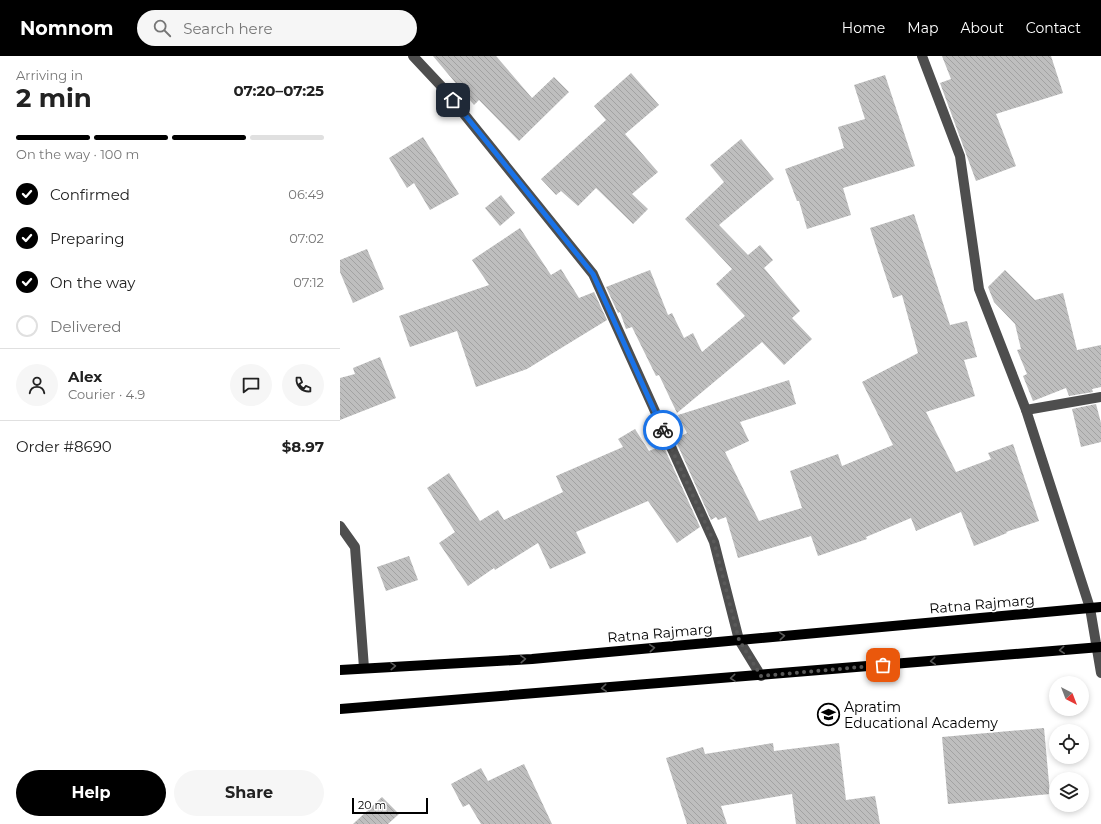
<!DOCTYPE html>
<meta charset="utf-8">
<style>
:root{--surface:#fff;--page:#f6f6f6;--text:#222;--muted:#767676;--line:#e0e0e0;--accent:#000}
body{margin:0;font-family:Montserrat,sans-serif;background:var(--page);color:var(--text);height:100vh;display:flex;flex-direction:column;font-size:15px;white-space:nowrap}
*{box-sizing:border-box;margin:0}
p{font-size:13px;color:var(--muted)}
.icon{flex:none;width:22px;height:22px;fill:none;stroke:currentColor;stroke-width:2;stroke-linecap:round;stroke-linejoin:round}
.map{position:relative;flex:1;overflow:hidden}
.side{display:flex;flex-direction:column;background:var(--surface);width:340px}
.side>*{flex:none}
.needle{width:26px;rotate:138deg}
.tools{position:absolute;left:709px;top:620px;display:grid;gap:8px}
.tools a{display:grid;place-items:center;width:40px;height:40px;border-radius:50%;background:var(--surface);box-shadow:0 2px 6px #0003;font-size:20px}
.scale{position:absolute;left:12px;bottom:10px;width:76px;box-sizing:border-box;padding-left:4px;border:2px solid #000;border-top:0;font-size:11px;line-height:14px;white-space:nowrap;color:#000;-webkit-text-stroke:3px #fff;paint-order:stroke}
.pin{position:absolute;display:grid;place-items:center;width:34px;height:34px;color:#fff;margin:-17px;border-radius:8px;box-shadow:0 2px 6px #0006}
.courier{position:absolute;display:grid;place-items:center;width:40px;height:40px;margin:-20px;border:3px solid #1a73e8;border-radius:50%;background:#fff;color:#222;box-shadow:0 1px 5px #0007}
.overview em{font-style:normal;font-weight:700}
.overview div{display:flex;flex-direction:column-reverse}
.overview{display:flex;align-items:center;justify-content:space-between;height:68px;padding:0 16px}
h1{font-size:26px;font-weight:700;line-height:30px}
.bar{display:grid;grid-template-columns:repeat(4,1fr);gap:6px 4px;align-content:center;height:48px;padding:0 16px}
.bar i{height:5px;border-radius:3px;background:var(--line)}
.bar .on{background:var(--accent)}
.bar p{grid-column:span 4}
.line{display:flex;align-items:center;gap:10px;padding:0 16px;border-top:1px solid var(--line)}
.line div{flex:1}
.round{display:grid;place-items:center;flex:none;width:42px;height:42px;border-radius:21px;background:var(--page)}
ol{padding:0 16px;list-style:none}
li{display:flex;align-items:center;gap:12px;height:44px}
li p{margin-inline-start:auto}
li .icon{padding:4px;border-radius:50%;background:var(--accent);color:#fff;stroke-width:4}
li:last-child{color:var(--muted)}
li i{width:22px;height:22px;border:2px solid var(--line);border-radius:50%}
.action{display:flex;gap:8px;margin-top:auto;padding:8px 16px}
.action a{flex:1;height:46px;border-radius:24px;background:var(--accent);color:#fff;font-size:16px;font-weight:700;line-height:46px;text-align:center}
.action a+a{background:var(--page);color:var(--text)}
header{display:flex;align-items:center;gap:24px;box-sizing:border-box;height:56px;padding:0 20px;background:var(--accent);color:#fff}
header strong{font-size:19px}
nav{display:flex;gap:22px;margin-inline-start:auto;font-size:14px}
.search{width:280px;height:36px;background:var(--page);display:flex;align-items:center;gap:10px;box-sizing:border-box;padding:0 14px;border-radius:22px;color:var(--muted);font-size:15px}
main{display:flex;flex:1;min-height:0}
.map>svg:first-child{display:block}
.building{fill:url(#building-back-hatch)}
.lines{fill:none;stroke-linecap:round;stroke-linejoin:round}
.minor{stroke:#4e4e4e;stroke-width:10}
.major{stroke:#000;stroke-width:10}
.oneway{stroke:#595959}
.done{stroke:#595959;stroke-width:4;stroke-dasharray:0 7.2}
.route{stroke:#1a73e8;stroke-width:5}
.labels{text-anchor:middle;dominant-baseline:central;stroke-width:3;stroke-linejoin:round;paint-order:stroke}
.street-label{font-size:14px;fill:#000;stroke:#fff}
.poi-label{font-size:14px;fill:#000;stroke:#fff;text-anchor:start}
</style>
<header>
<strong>Nomnom</strong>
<div class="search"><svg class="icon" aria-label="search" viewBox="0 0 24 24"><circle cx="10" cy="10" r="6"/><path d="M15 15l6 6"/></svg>Search here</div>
<nav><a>Home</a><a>Map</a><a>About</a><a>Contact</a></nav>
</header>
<main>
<section class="side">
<div class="overview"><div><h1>2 min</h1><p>Arriving in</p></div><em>07:20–07:25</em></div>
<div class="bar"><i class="on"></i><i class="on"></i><i class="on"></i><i></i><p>On the way · 100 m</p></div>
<ol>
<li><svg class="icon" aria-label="check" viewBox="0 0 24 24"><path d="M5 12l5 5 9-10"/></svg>Confirmed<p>06:49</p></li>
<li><svg class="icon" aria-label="check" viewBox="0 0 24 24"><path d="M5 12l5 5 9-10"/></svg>Preparing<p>07:02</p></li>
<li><svg class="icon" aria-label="check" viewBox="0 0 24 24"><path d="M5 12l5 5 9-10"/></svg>On the way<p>07:12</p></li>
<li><i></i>Delivered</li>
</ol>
<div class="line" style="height:72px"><a class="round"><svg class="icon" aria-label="person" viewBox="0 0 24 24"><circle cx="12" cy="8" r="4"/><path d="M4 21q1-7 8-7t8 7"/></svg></a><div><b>Alex</b><p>Courier · 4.9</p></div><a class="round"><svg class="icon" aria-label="chat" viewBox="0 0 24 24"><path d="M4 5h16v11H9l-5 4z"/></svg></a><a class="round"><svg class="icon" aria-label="phone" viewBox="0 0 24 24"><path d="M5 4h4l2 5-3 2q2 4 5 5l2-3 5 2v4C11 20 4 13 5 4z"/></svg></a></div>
<div class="line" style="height:52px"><div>Order #8690</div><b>$8.97</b></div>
<div class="action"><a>Help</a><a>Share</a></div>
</section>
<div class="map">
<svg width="761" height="768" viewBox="0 0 761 768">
<defs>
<pattern id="building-back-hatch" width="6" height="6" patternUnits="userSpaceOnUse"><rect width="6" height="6" fill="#bebebe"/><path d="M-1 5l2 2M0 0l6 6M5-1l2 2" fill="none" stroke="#a2a2a2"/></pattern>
</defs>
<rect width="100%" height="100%" fill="#fff"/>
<g class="building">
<polygon points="93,0 156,0 192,42 214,21 229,36 179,85 139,44 134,49"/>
<polygon points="602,0 711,0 723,37 656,58 676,110 636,125 600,27 611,23"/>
<polygon points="291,17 319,49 285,78 318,116 292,138 308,153 293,168 256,132 238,150 221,135 216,139 201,123 266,64 254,50"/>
<polygon points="545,19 575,110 503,132 511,159 467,173 459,145 457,145 445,113 504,92 498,71 525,63 514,29"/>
<polygon points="83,81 119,138 90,154 74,127 67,132 49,102"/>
<polygon points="401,83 434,123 379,169 408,199 420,189 433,204 424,212 460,255 452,262 472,283 444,309 422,286 337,357 319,319 316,320 292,271 286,273 280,256 278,257 266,231 310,214 328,259 332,257 344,282 353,277 362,296 405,260 376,228 392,213 345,163 384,126 370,109"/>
<polygon points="161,139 175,157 160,170 145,152"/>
<polygon points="574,158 610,269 627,265 637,301 624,304 635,340 586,356 616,416 651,403 648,397 673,388 699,465 666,476 667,477 634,490 621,456 576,475 571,462 526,481 527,483 478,500 471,480 398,502 386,461 378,464 376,461 371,464 335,383 347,377 338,359 449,324 456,348 400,366 409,385 385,396 419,465 462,452 450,415 498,398 502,410 553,389 522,326 578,297 562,239 553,242 530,172"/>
<polygon points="180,172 211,219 221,213 239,242 254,236 267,264 187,313 136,331 117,275 70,291 59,260 149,229 132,204"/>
<polygon points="27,193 44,233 13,247 0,216 0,204"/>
<polygon points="665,214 695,244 723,237 737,294 761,289 761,331 752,333 753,336 729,340 726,332 693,345 683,320 687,318 677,294 681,293 675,268 654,246 648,231"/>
<polygon points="40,301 56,342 0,364 0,322 15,318 13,312"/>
<polygon points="756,348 761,367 761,386 741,391 732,353"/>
<polygon points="295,373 309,395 323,389 360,471 337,487 308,445 236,476 246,497 210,513 198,487 155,514 154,512 128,530 99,487 115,476 87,432 109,417 140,465 158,454 164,464 223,436 216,420 283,391 278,383"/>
<polygon points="69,500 78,524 46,535 37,511"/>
<polygon points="704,672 710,738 608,748 602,681"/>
<polygon points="433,687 434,695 499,687 506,744 535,740 540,768 456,768 452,738 381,750 387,768 347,768 326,702 363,691 365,698"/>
<polygon points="184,708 212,768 141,768 129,748 123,751 111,728 141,712 148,725"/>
<polygon points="42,741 59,758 48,768 13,768"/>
</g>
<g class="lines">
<g class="minor">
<polyline points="73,0 103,32 253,218 374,486 399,584 421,620"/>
<polyline points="582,0 620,100 639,233 686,354 750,552 761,617"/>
<polyline points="686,354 761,341"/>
<polyline points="0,470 15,491 24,612"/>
</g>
<g class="major">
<polyline points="0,614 192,603 761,551"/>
<polyline points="0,653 761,591"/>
</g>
</g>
<defs><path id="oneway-chevron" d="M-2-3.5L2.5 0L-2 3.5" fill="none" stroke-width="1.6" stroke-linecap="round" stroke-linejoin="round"/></defs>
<g class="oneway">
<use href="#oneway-chevron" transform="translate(442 580) rotate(-5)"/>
<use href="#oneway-chevron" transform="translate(312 592) rotate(-5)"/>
<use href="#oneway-chevron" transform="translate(722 594) rotate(175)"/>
<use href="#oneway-chevron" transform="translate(183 603) rotate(-3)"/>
<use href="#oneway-chevron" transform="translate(593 605) rotate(175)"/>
<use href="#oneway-chevron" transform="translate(53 610) rotate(-3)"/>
<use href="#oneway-chevron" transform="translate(393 622) rotate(175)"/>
<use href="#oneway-chevron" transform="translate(264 632) rotate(175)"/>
</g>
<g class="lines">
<polyline class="done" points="323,374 374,486 399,584 421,620 543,609"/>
<polyline class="route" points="113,44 253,218 323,374"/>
</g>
<defs>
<symbol id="school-ring" viewBox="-11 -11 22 22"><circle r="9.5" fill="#fff" stroke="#000" stroke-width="1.5"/><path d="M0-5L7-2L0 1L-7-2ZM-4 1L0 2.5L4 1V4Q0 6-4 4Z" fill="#000"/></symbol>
</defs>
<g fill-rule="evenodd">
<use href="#school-ring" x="476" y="646" width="25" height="25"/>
</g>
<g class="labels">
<g class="street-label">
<text transform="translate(642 548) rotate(-5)">Ratna Rajmarg</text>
<text transform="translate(320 577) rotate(-5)">Ratna Rajmarg</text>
</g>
<g class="poi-label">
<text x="504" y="651">Apratim<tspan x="504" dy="16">Educational Academy</tspan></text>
</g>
</g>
</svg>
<div class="tools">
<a><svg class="needle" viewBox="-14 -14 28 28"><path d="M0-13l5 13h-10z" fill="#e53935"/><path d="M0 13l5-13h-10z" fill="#767676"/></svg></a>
<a><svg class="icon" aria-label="locate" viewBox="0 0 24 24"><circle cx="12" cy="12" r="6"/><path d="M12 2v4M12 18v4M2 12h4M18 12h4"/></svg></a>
<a><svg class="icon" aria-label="layers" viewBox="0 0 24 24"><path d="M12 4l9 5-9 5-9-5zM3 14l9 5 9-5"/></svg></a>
</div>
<div class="scale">20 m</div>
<div class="pin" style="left:543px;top:609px;background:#ea580c"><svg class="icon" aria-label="bag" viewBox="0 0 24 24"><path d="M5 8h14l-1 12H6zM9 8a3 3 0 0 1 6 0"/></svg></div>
<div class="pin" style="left:113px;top:44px;background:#1f2937"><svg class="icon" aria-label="home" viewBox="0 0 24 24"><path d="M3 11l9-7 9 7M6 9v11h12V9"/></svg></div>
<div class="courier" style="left:323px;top:374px"><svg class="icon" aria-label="bike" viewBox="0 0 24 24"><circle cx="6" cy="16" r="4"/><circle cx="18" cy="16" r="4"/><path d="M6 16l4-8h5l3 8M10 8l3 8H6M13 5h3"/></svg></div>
</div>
</main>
